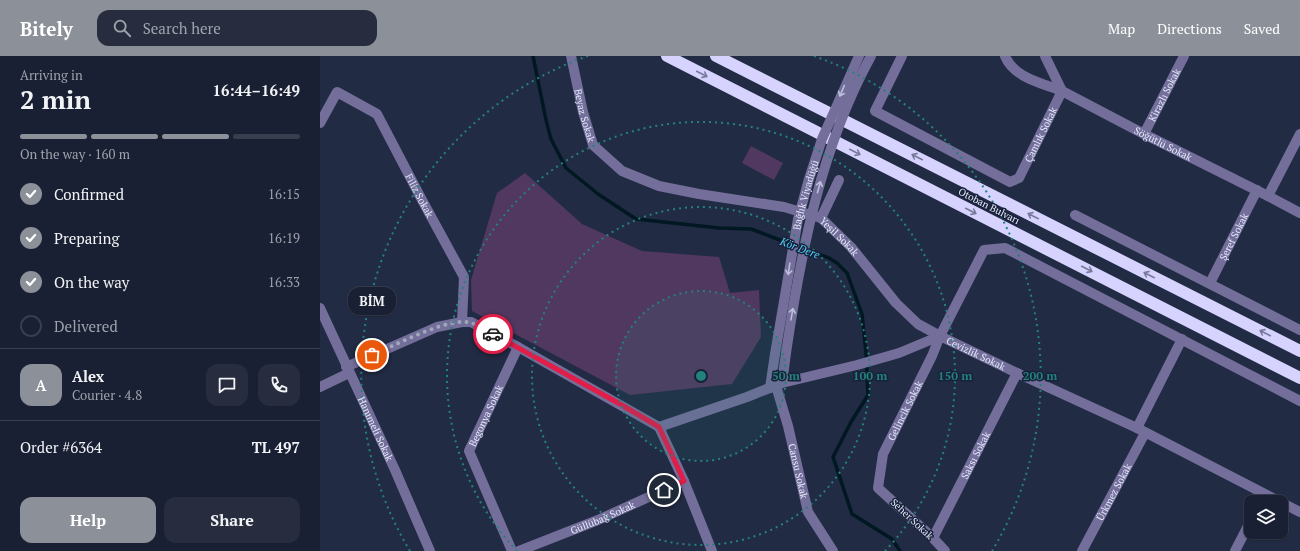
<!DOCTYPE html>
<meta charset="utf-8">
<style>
:root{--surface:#1a2033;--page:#272d3f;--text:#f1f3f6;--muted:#9fa3ac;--line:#383e4e;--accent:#8c9099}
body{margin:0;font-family:"PT Serif",serif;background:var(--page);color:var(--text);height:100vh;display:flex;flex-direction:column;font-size:15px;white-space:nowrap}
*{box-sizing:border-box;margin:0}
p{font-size:13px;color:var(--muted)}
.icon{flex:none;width:22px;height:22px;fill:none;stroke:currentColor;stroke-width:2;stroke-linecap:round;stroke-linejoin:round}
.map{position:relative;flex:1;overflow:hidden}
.sheet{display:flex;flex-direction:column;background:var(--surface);width:320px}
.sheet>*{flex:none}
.fabs{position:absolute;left:924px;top:439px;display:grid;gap:8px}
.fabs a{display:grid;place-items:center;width:44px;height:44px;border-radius:8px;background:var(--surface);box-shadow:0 1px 3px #0004,0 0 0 1px var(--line);font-size:20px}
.pin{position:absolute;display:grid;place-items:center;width:34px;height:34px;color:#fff;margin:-17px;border:2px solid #fff;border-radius:50%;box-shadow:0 1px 4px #0007}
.courier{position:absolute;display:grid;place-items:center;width:40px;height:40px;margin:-20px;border:3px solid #e11d48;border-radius:50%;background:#fff;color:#222;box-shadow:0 1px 5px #0007}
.bubble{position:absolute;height:28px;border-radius:12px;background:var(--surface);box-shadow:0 1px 3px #0004,0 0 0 1px var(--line);font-size:13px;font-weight:800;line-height:28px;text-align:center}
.overview em{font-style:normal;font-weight:800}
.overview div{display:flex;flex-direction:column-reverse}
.overview{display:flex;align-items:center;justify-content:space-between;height:68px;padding:0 20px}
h1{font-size:26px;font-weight:800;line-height:30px}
.bar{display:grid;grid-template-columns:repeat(4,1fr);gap:6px 4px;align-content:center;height:48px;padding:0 20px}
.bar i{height:5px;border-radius:3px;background:var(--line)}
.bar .current{background:var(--accent)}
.bar p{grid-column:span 4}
.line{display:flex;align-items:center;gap:10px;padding:0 20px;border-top:1px solid var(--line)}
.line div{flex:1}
.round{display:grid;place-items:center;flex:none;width:42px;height:42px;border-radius:12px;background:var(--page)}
ol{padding:0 20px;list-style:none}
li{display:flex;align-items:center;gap:12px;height:44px}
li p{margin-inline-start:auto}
li .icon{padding:4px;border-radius:50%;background:var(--accent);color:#fff;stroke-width:4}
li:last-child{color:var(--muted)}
li i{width:22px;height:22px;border:2px solid var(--line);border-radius:50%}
.cta{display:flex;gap:8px;margin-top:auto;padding:8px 20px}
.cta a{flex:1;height:46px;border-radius:12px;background:var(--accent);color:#fff;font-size:16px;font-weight:800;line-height:46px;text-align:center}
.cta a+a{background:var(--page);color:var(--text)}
header{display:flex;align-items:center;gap:24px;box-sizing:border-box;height:56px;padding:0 20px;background:var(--accent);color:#fff}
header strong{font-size:19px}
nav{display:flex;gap:22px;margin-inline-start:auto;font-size:14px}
.search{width:280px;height:36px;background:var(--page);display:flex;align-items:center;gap:10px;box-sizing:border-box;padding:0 14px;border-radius:12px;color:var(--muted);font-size:15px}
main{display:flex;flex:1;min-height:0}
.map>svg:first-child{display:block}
.green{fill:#513860}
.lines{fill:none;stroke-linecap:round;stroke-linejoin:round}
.stream{stroke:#001821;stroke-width:3.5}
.minor{stroke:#736e9a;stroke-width:10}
.highway{stroke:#d7d3ff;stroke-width:12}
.minor-bridge{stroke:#736e9a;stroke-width:10}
.oneway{stroke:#787a9c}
.oneway2{stroke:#bcbfda}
.done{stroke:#a0a8bc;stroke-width:4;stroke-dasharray:0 7.2}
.route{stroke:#e11d48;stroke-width:5}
.ring{fill:none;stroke:#24827c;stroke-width:2;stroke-dasharray:2 4}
.labels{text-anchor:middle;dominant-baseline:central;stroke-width:3;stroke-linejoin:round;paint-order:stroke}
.street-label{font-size:10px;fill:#e4ebfc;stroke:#18213a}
.water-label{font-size:11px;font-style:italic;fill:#53d0f8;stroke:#18213a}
.centre{fill:#24827c;stroke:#18213a;stroke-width:2}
.ring-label{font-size:12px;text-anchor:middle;font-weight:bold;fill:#24827c;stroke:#18213a;stroke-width:3;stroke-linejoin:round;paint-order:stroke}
</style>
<header>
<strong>Bitely</strong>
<div class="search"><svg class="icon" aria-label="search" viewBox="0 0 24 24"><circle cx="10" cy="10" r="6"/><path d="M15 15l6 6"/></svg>Search here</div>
<nav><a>Map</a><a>Directions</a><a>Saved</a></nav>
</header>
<main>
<section class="sheet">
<div class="overview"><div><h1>2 min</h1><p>Arriving in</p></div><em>16:44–16:49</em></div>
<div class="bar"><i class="current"></i><i class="current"></i><i class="current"></i><i></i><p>On the way · 160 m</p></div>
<ol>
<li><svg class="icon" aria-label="check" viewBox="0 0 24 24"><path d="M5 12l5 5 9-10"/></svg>Confirmed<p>16:15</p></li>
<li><svg class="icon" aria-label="check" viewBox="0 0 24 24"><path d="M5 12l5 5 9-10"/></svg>Preparing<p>16:19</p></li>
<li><svg class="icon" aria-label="check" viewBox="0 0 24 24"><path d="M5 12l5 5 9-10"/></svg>On the way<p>16:33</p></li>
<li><i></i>Delivered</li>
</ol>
<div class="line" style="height:72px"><b class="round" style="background:var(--accent);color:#fff">A</b><div><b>Alex</b><p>Courier · 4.8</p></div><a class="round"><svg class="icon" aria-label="chat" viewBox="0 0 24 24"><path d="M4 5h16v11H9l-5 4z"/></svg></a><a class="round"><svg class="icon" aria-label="phone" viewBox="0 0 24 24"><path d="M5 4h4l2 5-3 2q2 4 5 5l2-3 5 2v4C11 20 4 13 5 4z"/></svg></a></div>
<div class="line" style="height:52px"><div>Order #6364</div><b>TL 497</b></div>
<div class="cta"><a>Help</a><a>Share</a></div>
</section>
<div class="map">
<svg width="980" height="495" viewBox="0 0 980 495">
<rect width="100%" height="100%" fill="#222b44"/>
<g class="green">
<polygon points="431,90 463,107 454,124 422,107"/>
<polygon points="205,117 262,168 322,195 399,201 410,237 439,234 441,281 412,328 310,339 152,255 151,224 177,137"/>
</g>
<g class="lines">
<g class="stream">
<polyline points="213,0 226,64 231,83 246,112 278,138 316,163 399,172 431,173 473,189"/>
<polyline points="484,193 509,202 517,207 527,217 542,258 546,297 548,339 531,366 513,401 532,458 572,483 580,495"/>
</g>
<g class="minor">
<path id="s1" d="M 251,0 L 263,56 L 273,89 L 302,115 L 339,130 L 379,138 L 464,151 L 501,162 L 531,191 L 576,247 L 598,268 L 620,280 L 697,317 L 817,372 L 980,456"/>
<path id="s2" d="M 582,0 L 555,55 L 690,126 L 699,122 L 742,35 C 722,27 694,22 685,0"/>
<path id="s3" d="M 725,0 L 742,35 L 824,78 L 948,140 L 980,157"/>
<path id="s4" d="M 0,67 L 17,36 L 57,58 L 102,144 L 144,221 L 142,266"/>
<path id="s5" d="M 824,78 L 864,0"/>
<polyline points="948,140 980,78"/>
<polyline points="755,159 980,274"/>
<polyline points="501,162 519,124"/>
<path id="s6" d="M 890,227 L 937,134"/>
<path id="s7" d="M 0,252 L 75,414 L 110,495"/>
<polyline points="26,311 117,271 142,266 151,266 198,291 339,371 364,425 392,495"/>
<polyline points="462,327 466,297"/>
<path id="s8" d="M 456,330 L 468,370 L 488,456 L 513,495"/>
<polyline points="0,331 29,317"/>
<polyline points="450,332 455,298"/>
<polyline points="339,371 427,341 462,327 537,309 579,297 620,280"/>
<polyline points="817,372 862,283"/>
<path id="s9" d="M 613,482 L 697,317"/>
<path id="s10" d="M 192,495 L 149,395 L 198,291"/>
<path id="s11" d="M 199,495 L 278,464 L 364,425"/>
<path id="s12" d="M 625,495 L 613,482 L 558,432 L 563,398 L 612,300 L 620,280 L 664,194 L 685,192 L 980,345"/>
<path id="s13" d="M 762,495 L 825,377"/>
<polyline points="915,495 931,464"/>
</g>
<g class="highway">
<polyline points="347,0 980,322"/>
<polyline points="396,0 980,295"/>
</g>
<g class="minor-bridge">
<path d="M 466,297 C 481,195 501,91 551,0"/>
<path id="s14" d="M 455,298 L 478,163 L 489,123 L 502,83 L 539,0"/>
</g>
</g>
<defs><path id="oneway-shaft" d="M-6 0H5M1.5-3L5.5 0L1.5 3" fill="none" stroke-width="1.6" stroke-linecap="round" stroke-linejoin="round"/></defs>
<g class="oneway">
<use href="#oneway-shaft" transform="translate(382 18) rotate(27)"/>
<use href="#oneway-shaft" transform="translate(535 96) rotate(27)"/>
<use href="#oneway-shaft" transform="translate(597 101) rotate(-153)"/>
<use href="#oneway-shaft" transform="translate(651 155) rotate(27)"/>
<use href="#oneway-shaft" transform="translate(713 160) rotate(-153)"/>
<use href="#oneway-shaft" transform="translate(767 213) rotate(27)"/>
<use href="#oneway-shaft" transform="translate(829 219) rotate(-153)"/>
<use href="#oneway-shaft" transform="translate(945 277) rotate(-153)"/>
</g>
<g class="oneway2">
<use href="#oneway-shaft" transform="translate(522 35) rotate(113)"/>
<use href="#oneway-shaft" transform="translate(499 131) rotate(-75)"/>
<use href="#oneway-shaft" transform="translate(469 213) rotate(99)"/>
<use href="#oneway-shaft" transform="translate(472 258) rotate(-80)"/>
</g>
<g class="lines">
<path class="done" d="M 52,299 C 74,290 129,260 151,267 C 158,269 166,274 173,278"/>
<polyline class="route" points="173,278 300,348 339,371 364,425 344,434"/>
</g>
<circle cx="381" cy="320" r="85" fill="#24827c" fill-opacity=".12"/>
<g class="ring">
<circle cx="381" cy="320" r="85"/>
<circle cx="381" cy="320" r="169"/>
<path d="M197 495A254 254 0 1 1 565 495"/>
<path d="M90 495A339 339 0 0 1 268 0M494 0A339 339 0 0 1 672 495"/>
</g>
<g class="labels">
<g class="street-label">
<text stroke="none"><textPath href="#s5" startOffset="44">Kirazlı Sokak</textPath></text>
<text stroke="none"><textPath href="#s1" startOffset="61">Beyaz Sokak</textPath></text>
<text stroke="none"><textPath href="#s2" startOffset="272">Çamlık Sokak</textPath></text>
<text stroke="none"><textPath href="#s3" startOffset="153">Söğütlü Sokak</textPath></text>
<text stroke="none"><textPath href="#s4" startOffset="173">Filiz Sokak</textPath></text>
<text stroke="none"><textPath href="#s14" startOffset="162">Bağlık Viyadüğü</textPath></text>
<text transform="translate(669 150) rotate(27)">Otoban Bulvarı</text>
<text stroke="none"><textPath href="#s1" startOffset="362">Yeşil Sokak</textPath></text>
<text stroke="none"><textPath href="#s6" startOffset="52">Şeref Sokak</textPath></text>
<text stroke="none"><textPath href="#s1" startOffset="545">Cevizlik Sokak</textPath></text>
<text stroke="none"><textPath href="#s12" startOffset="175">Gelincik Sokak</textPath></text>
<text stroke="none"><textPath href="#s10" startOffset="148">Begonya Sokak</textPath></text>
<text stroke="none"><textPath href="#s7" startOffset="133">Hanımeli Sokak</textPath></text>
<text stroke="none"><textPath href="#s9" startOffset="93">Saksı Sokak</textPath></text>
<text stroke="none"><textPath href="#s8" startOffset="88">Cansu Sokak</textPath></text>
<text stroke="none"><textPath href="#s13" startOffset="67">Ürkmez Sokak</textPath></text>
<text stroke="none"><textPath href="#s11" startOffset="90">Güllübağ Sokak</textPath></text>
<text transform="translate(592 463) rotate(43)">Seher Sokak</text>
</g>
<g class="water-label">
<text transform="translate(480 192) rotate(21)">Kör Dere</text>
</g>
</g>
<circle cx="381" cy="320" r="6" class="centre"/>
<g class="ring-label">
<text x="466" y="324">50 m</text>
<text x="550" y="324">100 m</text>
<text x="635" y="324">150 m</text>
<text x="720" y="324">200 m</text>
</g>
</svg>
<div class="fabs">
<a><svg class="icon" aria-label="layers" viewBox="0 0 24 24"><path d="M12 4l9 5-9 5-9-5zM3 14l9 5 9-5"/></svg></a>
</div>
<div class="pin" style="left:52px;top:299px;background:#ea580c"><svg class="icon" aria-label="bag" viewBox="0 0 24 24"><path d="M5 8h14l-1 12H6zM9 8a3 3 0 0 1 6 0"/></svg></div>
<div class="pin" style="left:344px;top:434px;background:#1f2937"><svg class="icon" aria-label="home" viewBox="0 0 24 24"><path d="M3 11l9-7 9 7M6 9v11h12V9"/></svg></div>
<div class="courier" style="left:173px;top:278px"><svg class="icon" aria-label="car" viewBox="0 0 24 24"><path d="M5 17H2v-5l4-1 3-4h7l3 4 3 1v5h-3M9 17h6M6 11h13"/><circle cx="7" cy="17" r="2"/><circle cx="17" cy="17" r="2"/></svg></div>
<div class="bubble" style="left:28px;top:231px;width:48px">BİM</div>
</div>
</main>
